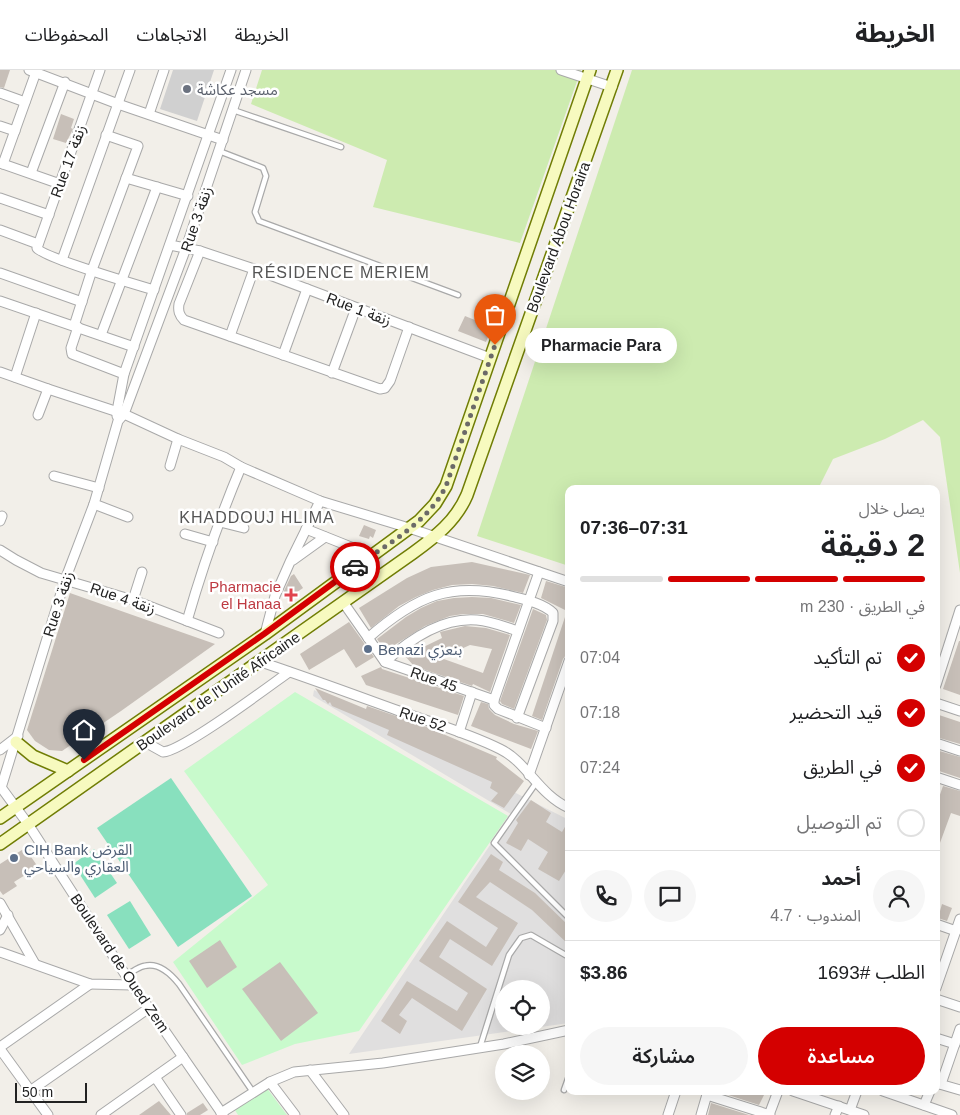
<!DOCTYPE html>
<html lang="ar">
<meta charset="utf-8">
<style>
:root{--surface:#fff;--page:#f6f6f6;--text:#202124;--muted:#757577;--line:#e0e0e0;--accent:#d40000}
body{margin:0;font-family:Helvetica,"Noto Sans Arabic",sans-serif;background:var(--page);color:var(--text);direction:rtl;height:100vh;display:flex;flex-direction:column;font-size:19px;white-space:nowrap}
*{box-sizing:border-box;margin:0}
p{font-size:16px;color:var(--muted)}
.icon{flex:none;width:28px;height:28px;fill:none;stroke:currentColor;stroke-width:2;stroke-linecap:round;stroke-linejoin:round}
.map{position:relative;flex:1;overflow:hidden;direction:ltr}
.panel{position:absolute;left:565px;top:415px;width:375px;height:610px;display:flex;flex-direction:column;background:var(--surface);border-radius:10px;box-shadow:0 5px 20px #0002;direction:rtl}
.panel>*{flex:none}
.buttons{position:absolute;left:495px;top:910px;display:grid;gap:10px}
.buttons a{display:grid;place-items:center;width:55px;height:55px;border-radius:50%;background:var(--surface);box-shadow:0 5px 20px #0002;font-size:25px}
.scale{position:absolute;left:15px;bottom:12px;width:72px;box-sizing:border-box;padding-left:5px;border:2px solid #222;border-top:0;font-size:14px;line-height:18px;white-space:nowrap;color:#222;-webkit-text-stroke:4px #fff;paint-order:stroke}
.pin{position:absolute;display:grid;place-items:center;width:42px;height:42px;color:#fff;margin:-51px -21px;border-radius:50% 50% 50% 0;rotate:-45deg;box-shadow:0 0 5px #0007}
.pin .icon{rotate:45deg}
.courier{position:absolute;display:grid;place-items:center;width:50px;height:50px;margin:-25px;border:4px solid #d40000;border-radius:50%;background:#fff;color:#222;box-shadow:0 1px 6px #0007}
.bubble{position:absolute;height:35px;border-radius:18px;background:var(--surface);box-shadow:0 5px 20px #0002;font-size:16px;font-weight:600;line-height:35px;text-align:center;direction:rtl}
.head em{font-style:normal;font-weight:600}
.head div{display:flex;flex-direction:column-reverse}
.head{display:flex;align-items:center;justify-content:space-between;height:85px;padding:0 15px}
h1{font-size:32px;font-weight:600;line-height:38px}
.bar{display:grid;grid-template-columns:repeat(4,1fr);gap:8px 5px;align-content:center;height:60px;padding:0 15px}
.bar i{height:6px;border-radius:4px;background:var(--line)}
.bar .on{background:var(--accent)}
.bar p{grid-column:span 4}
.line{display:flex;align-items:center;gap:12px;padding:0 15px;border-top:1px solid var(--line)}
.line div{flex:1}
.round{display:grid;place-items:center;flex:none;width:52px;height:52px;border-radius:26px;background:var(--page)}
ol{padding:0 15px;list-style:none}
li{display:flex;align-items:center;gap:15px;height:55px}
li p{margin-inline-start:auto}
li .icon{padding:5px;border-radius:50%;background:var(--accent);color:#fff;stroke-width:4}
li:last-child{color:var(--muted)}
li i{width:28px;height:28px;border:2px solid var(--line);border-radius:50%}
.action{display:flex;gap:10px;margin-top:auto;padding:10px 15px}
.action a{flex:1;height:58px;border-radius:30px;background:var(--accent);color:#fff;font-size:20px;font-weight:600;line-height:58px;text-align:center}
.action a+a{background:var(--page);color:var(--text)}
header{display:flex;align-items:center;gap:30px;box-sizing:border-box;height:70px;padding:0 25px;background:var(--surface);border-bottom:1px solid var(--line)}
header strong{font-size:24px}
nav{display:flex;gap:28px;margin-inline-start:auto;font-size:18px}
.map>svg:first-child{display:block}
.residential{fill:#e0dfdf;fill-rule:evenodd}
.religious{fill:#d0d0d0}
.grass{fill:#cdebb0}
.park{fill:#c8facc}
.pitch{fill:#88e0be}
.building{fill:#c7bfb8;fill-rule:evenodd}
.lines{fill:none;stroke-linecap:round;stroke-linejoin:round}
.service-casing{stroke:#a9a9a9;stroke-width:7}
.minor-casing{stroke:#a9a9a9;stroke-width:11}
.secondary-casing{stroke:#707d05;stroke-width:14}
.service{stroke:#fff;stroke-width:4.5}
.minor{stroke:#fff;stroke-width:9}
.secondary{stroke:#f7fabf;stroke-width:11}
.done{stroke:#6b6a68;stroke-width:5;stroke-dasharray:0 9}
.route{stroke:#d40000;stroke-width:6}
.worship-dot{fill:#6b7280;stroke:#fff;stroke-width:2}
.health-dot{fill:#e0444e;stroke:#fff;stroke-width:2}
.service-dot{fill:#5c6f8a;stroke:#fff;stroke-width:2}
.labels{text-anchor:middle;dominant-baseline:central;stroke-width:5;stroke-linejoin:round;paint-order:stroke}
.worship-label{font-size:15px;fill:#5b616d;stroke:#fff;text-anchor:start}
.street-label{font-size:15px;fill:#222;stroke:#fff}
.health-label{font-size:15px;fill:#be3a42;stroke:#fff;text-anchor:end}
.service-label{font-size:15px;fill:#4e5e75;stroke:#fff;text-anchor:start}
.neighbourhood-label{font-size:16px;letter-spacing:1px;fill:#555;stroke:#fff}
</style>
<header>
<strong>الخريطة</strong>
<nav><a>الخريطة</a><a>الاتجاهات</a><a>المحفوظات</a></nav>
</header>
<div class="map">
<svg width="960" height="1045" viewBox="0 0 960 1045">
<rect width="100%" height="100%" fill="#f2efe9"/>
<path class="residential" d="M 314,620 L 569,750 L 569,953 L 349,984 L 511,744 L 313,626 ZM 504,919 L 541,919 L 541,956 L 504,956 Z"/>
<polygon class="religious" points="173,0 214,0 197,51 160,39"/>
<g class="grass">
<polygon points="262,0 581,0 520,173 373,137 387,90 251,34"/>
<polygon points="632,0 960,0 960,503 940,367 923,350 885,369 833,389 818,419 569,419 569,496 477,466"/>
</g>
<g class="park">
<polygon points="295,622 508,746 359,961 295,974 242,995 173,892 268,815 184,701"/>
<polygon points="266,1017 287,1045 238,1045 233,1037"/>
</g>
<g class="pitch">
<polygon points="171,708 252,826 178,877 97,758"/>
<polygon points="94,779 117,813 95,828 73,794"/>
<polygon points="130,831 151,865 129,879 107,845"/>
</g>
<g class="building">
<polygon points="0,0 10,0 4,18 0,17"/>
<polygon points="61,44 74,49 71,58 73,59 66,73 53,69"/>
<polygon points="465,246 492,257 486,272 458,261"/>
<polygon points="364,455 376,460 373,468 370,466 369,469 359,466"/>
<polygon points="472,492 530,505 523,523 493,516 472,514 452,515 433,520 416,527 399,536 371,558 359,538 407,508 431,497"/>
<polygon points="294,504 303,518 287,529 283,523 291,506"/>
<polygon points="546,511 569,518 569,581 563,589 542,650 532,646 567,541 541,528"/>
<polygon points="70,523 215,574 121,641 62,681 49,680 35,671 27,660"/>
<polygon points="472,527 491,528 521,535 514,553 483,544 463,544 450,546 425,556 385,581 377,569 406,547 421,538 437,531 454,528"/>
<polygon points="533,539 546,545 547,550 514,639 502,634 500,631"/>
<polygon points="349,552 374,587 356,598 344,579 309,600 300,584"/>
<path d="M 465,556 L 486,558 L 510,565 L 490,622 L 473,614 L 472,616 L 414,596 L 405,586 L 442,568 L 440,562 ZM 470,575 L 492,579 L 483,603 L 441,588 Z"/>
<polygon points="959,571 960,571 960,625 943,619"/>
<polygon points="381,597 382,599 464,626 458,645 366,615 361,606"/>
<polygon points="315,618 366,639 367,636 422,655 497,687 496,689 524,711 504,738 491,731 498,723 490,718 492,712 387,665 389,660 332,636 330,632 328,634 325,630 323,630"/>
<polygon points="481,632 488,634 489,639 495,645 514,654 538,661 531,679 471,656"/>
<polygon points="936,644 960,652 960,674 936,667"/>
<polygon points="936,680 960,687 960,708 936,700"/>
<polygon points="943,716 960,721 960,746 951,743 937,781 936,736"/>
<polygon points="531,730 551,743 546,752 562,762 569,750 569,795 559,811 538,799 548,782 528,769 521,781 506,773 518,753 516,750"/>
<polygon points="25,778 38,797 14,812 17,816 3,825 0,821 0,794"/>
<polygon points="491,784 503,792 499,800 535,823 569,856 569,875 532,840 490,812 476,827 518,853 492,896 450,869 439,887 487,919 462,961 412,928 399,945 407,951 400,964 381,951 407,911 457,941 468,923 419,891 447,851 486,877 498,858 458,832"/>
<polygon points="942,834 952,838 947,851 938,848"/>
<polygon points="220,870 237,897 207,918 189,891"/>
<polygon points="280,892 318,943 281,971 242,919"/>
<polygon points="716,1021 766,1021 759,1035"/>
<polygon points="159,1031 171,1045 139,1045"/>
<polygon points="203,1033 208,1040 200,1045 187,1045 187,1043"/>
<polygon points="711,1033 749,1045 708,1045"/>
</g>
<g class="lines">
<defs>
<g id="service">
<polyline points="233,40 341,77"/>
<polyline points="219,81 263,98 266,106 255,142 259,151 458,225"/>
<polyline points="536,713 494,773 569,848"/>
<path d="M 125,906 C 131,903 138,897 144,896 C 158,892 171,904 179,914 L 253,1022"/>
<polyline points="480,977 509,885 521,868 531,865 569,887"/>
<polyline points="564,1020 569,1006"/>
</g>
<g id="minor">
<polyline points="29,0 118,34 223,70"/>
<path d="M 100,0 L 37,178 C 42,187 137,215 154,220"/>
<polyline points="561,0 612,17"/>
<polyline points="0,23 25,32"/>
<polyline points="149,44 164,0"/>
<polyline points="0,56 15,61"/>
<polyline points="0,93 60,114"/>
<polyline points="3,94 36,2"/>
<polyline points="31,103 65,12"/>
<polyline points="126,108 188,126"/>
<polyline points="0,128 49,145"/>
<polyline points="0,160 38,174"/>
<polyline points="170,175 200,181 254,199 490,288"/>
<path d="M 200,181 L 179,234 C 178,241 179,245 184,250 L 380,319 L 385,318 L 390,311 L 409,257"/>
<polyline points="62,190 130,0"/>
<polyline points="0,203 82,232"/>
<polyline points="0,231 134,277"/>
<polyline points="74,256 92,200 138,76 106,65"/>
<polyline points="78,257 71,278 72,284 124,304"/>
<polyline points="101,265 157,117"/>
<polyline points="230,266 254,199"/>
<polyline points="283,285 307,219"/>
<polyline points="0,302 48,319 124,344 178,369 224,387 241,397 320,431 409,458 569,512"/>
<polyline points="332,303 356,238"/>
<polyline points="15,307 36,243"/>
<polyline points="38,345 48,319"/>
<polyline points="117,346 117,341 124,304 231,0"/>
<polyline points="170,396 178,369"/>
<polyline points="54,406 99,418"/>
<polyline points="94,434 128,447"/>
<polyline points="0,451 2,446"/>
<polyline points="220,452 244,458"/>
<polyline points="306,459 371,485"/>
<polyline points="185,464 213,472"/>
<polyline points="0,480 16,490 41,503 133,530 219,563"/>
<polyline points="293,490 325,467"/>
<polyline points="133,530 142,502"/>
<polyline points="343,532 385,592 494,630 494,635 498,639 546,658"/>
<path d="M 187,551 C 202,499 220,447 241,397"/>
<polyline points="265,564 275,526 290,492 320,431"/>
<path d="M 368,568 C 416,526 451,510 515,527 C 527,530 544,534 553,543 L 553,551 L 517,648"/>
<path d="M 258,591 C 306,607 352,624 399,641 C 433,653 468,663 500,679 C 527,692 538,724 569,738"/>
<path d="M 385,592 C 410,569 442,547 477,550 C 491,551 505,557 518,561"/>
<polyline points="936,615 960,540"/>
<polyline points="494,630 539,502"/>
<polyline points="936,633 960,641"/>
<polyline points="459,662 472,622"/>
<path d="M 145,672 L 163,682 C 183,681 268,617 289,602"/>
<polyline points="936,673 960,681"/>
<polyline points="0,680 18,666"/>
<polyline points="529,705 569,591"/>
<polyline points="936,707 960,715"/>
<polyline points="0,716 28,754 132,915 149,938 223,1045"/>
<polyline points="1,718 65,510 94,434 118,351 124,344 186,178 246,0"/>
<polyline points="0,833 35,894"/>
<polyline points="936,854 956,861"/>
<polyline points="0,860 8,845"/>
<polyline points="0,882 90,914 132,915"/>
<polyline points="936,918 960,849"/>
<polyline points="936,929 960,937"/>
<polyline points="936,968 955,974"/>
<polyline points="0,977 90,914"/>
<polyline points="0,979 48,1045"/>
<polyline points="310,1000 344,1045"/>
<polyline points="155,1007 181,1045"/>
<polyline points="270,1012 295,1045"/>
<polyline points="936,1013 960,1020"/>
<polyline points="941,1014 960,959"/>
<polyline points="30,1021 149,938"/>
<polyline points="793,1021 864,1045"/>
<polyline points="883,1021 952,1045"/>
<polyline points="707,1025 770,1045"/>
<polyline points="924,1035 930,1021"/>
<polyline points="850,1040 857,1021"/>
<polyline points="221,1043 270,1012 294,1002 383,993 504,974 569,960"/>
<polyline points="101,1045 183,987"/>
<polyline points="668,1045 676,1021"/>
<polyline points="701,1045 708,1021"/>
<polyline points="769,1045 778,1021"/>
<polyline points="835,1045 839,1036"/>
</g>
<g id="secondary">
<polyline points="16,672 33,686 68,701"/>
<polyline points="0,748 265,564 419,451 435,434 446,416 590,0"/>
<path d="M 0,774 L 413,483 C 435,467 456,451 467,425 L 617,0"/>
</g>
</defs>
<use href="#service" class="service-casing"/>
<use href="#minor" class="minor-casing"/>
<use href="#secondary" class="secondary-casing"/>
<use href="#service" class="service"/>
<use href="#minor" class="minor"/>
<use href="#secondary" class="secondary"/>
</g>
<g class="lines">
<path class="done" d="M 355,497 C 387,474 428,453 446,416 L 495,275"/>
<polyline class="route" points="84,690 264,564 355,497"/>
</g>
<circle class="worship-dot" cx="187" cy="19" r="5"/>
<path class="health-dot" d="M288.5 517.5h5v5h5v5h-5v5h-5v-5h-5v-5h5z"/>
<g class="service-dot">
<circle cx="368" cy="579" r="5"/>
<circle cx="14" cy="788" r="5"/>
</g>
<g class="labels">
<g class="worship-label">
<text x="197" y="19">مسجد عكاشة</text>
</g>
<g class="street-label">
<text transform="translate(68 91) rotate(-70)">Rue 17 زنقة</text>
<text transform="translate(196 149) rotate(-71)">Rue 3 زنقة</text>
<text transform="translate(558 167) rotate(-70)">Boulevard Abou Horaira</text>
<text transform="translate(359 239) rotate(21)">Rue 1 زنقة</text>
<text transform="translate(123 528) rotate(19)">Rue 4 زنقة</text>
<text transform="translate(58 534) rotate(-72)">Rue 3 زنقة</text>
<text transform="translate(434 609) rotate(19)">Rue 45</text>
<text transform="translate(218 621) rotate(-35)">Boulevard de l'Unité Africaine</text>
<text transform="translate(423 649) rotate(19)">Rue 52</text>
<text transform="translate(120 893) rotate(56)">Boulevard de Oued Zem</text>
</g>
<g class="health-label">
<text x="281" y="516">Pharmacie<tspan x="281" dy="17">el Hanaa</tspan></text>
</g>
<g class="service-label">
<text x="378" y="579">Benazi بنعزي</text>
<text x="24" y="779">CIH Bank القرض<tspan x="24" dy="17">العقاري والسياحي</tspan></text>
</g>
<g class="neighbourhood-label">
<text x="341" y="202">RÉSIDENCE MERIEM</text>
<text x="257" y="447">KHADDOUJ HLIMA</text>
</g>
</g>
</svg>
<div class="buttons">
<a><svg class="icon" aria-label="locate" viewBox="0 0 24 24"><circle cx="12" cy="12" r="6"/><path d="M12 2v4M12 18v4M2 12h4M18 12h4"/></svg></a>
<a><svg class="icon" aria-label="layers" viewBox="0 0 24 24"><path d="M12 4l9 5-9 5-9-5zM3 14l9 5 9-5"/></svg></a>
</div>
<div class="scale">50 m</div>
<div class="pin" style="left:495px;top:275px;background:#ea580c"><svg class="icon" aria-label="bag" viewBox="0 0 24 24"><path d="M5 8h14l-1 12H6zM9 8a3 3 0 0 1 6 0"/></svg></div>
<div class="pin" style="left:84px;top:690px;background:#1f2937"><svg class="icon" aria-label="home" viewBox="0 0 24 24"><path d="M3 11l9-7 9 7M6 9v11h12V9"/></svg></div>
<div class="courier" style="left:355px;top:497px"><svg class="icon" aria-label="car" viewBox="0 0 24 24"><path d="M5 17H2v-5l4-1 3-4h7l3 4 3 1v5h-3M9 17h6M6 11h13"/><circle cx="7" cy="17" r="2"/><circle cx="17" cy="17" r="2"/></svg></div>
<div class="bubble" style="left:525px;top:258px;width:152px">Pharmacie Para</div>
<section class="panel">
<div class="head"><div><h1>2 دقيقة</h1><p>يصل خلال</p></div><em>07:31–07:36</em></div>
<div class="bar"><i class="on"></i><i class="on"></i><i class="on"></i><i></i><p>في الطريق · 230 m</p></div>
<ol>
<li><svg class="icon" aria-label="check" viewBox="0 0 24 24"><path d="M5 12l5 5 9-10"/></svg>تم التأكيد<p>07:04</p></li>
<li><svg class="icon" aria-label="check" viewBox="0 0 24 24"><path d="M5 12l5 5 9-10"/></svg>قيد التحضير<p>07:18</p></li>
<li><svg class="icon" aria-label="check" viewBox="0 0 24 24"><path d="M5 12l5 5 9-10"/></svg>في الطريق<p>07:24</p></li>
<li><i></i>تم التوصيل</li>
</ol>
<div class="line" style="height:90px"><a class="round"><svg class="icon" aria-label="person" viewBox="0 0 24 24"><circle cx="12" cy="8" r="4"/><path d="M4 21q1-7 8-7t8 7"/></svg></a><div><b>أحمد</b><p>المندوب · 4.7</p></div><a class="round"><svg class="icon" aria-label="chat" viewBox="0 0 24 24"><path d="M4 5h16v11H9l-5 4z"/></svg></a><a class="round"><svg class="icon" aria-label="phone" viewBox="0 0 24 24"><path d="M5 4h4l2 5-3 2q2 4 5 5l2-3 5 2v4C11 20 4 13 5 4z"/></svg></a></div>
<div class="line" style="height:65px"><div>الطلب #1693</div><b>$3.86</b></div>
<div class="action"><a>مساعدة</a><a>مشاركة</a></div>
</section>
</div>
